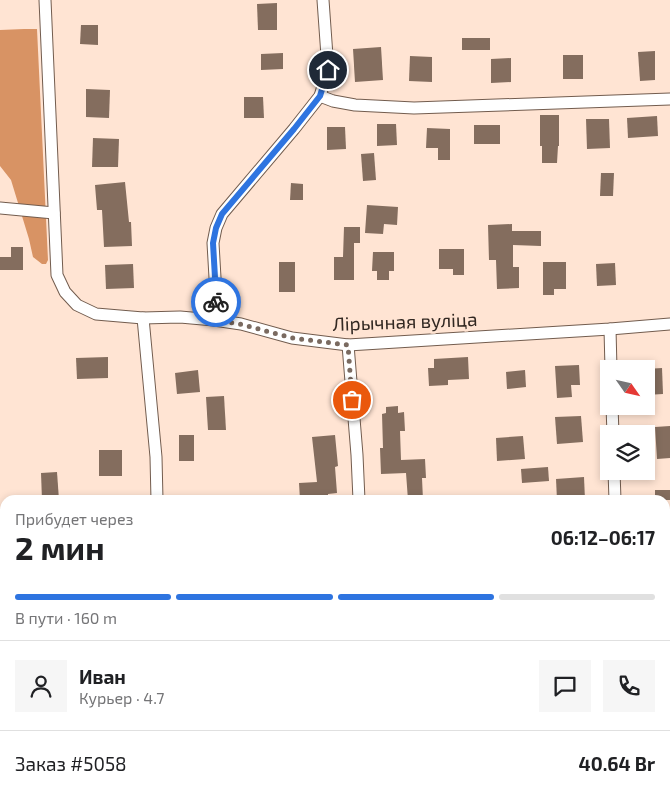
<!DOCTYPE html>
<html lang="ru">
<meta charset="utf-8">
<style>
:root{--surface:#fff;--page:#f6f6f6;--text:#202124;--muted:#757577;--line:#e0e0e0;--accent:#2e74e0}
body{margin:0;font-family:"Exo 2",sans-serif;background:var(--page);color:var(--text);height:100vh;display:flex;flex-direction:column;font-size:19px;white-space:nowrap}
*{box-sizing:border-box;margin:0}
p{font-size:16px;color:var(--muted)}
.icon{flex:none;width:28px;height:28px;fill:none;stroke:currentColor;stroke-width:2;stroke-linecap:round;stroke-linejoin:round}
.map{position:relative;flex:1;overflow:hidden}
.drawer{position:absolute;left:0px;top:495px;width:670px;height:311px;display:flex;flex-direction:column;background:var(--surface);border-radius:15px 15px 0 0;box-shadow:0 2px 8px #0003}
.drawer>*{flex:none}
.needle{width:32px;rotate:124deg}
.tools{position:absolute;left:600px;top:360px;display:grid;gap:10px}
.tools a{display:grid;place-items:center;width:55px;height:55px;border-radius:0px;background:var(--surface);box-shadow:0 2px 8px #0003;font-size:25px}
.pin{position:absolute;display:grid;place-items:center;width:42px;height:42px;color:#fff;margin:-21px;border:2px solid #fff;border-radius:50%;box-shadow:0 1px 5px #0007}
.courier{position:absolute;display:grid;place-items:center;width:50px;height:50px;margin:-25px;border:4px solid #2e74e0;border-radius:50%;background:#fff;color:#222;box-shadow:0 1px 6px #0007}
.headline em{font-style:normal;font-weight:700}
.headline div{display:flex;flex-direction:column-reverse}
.headline{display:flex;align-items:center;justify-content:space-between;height:85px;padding:0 15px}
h1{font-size:32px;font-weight:700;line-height:38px}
.bar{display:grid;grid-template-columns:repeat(4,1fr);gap:8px 5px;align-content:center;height:60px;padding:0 15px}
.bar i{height:6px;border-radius:4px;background:var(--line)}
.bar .current{background:var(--accent)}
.bar p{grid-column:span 4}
.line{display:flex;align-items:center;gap:12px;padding:0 15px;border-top:1px solid var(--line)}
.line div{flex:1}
.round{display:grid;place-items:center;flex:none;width:52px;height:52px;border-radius:0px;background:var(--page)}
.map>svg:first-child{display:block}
.forest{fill:#d89364}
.building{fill:#846d5e}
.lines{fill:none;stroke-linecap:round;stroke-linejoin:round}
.minor-casing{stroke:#725c4e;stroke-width:13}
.minor{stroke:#fff;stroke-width:11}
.done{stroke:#7a6a60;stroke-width:5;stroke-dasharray:0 9}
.route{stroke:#2e74e0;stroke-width:6}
.labels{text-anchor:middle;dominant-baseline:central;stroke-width:5;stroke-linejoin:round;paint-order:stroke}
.street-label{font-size:19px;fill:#322822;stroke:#ffe4d3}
</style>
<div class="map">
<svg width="670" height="806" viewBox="0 0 670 806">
<rect width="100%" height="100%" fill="#ffe4d3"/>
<polygon class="forest" points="24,29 37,29 48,260 46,264 42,264 33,257 29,239 11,180 0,166 0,30"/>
<g class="building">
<polygon points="277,3 277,30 258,30 257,4"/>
<polygon points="81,25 98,25 98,45 80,44"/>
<rect x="462" y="38" width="28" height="12"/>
<polygon points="381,47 383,80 355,82 353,49"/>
<polygon points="655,51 655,80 640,81 638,52"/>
<polygon points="283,53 283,69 261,70 261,54"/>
<rect x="563" y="55" width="20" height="24"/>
<polygon points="410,56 432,57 432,82 409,81"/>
<polygon points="511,58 511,82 491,83 491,59"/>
<polygon points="86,89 110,90 109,118 86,117"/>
<polygon points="244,97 263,97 264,118 244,118"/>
<polygon points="540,115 559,115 559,146 558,146 557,163 542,163 542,146 540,146"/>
<polygon points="657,116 658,136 628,138 627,118"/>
<polygon points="586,119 609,119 610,148 587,149"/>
<polygon points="377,124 396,124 397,145 377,146"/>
<rect x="474" y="125" width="26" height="19"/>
<polygon points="327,127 345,127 346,149 327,150"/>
<polygon points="427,128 450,129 450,160 438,160 438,148 426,148"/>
<polygon points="93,138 119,139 118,167 92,167"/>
<polygon points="374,153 376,180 363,181 361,154"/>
<polygon points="601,173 614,173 613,196 600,196"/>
<polygon points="125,182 129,222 131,222 132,246 104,247 102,210 97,210 95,185"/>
<polygon points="291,183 303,184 303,200 290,200"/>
<polygon points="367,205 398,207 397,225 384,224 383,234 365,233"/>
<polygon points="512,224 512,231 541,231 541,246 513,245 513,267 519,267 519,288 497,289 496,260 489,260 488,225"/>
<polygon points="344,227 360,227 360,243 354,243 354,280 334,280 334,257 343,257"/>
<polygon points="11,247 23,247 23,270 0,270 0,257 11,257"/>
<polygon points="439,249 464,249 464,275 453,275 453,269 439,269"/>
<polygon points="373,252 394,252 394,271 389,271 389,280 377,280 377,271 372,271"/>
<rect x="279" y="262" width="16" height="30"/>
<polygon points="543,262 566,262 566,289 554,289 554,295 543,295"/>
<polygon points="615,263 616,285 597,286 596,264"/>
<polygon points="133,264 134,288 106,289 105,265"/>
<polygon points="108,357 108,378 77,379 76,358"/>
<polygon points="468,357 469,379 448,380 448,385 429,386 428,368 434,368 434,359"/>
<polygon points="579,365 580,385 571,385 572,397 557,398 555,366"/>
<polygon points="662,368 663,394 646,395 646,369"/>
<polygon points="198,370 200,392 177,394 175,373"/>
<polygon points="525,370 526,387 507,389 506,372"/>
<polygon points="224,396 226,430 208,430 206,397"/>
<polygon points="398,406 398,413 404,412 405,431 400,431 401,460 425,459 426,478 422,478 423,500 408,500 406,473 381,474 380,448 383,448 382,414 386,413 386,407"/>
<polygon points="581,416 583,442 557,444 555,417"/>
<polygon points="670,426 670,458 657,459 655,427"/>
<rect x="179" y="435" width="15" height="26"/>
<polygon points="335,435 338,466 335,467 337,493 328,494 328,500 300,500 299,483 317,482 312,437"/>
<polygon points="523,436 525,459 497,461 496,438"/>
<rect x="99" y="450" width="23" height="26"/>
<polygon points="548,467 549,481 522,483 521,469"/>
<polygon points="57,472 59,500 42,500 41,473"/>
<polygon points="584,477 585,500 557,500 556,479"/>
<rect x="655" y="490" width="15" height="10"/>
</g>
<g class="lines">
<defs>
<g id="minor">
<polyline points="45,0 57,275 65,292 77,305 96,314 143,318 180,317 214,320 241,324 292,338 348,345 610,329 670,324"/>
<polyline points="320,96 333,101 355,105 414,108 670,99"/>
<polyline points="0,208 54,213"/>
<polyline points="143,318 156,457 157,500"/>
<polyline points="214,320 216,295 213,243 216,228 222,214 294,129 320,96 328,70 323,0"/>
<polyline points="610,329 611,369"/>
<polyline points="348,345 357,455 359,500"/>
<polyline points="612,406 613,434"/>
<polyline points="614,471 615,500"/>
<polyline points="665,665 670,665"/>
<polyline points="163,801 163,806"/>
<polyline points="372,801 372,806"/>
<polyline points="621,801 621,806"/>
</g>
</defs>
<use href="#minor" class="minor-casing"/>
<use href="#minor" class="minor"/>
</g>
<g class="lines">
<polyline class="done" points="216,302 214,320 240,324 292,338 348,345 352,400"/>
<polyline class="route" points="216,302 216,295 213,243 216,228 222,214 294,129 320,96 328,70"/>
</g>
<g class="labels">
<g class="street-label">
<text transform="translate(405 321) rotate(-2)">Лірычная вуліца</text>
</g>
</g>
</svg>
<div class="tools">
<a><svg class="needle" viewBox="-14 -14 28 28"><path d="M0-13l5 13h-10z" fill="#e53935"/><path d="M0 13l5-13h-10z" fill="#757577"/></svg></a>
<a><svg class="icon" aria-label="layers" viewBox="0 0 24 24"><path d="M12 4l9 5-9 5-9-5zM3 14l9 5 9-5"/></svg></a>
</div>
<div class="pin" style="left:352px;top:400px;background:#ea580c"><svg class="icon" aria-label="bag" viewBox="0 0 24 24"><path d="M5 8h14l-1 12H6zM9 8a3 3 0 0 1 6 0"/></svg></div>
<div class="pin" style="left:328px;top:70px;background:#1f2937"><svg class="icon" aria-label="home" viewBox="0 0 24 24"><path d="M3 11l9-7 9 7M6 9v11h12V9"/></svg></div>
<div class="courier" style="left:216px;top:302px"><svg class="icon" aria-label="bike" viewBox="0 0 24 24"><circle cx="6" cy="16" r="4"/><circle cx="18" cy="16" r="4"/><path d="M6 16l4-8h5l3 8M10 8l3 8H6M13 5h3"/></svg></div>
<section class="drawer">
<div class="headline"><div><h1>2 мин</h1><p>Прибудет через</p></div><em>06:12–06:17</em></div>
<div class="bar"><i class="current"></i><i class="current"></i><i class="current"></i><i></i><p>В пути · 160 m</p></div>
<div class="line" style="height:90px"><a class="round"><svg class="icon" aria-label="person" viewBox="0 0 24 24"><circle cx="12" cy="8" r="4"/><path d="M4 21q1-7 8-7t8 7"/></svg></a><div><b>Иван</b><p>Курьер · 4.7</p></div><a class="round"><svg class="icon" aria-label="chat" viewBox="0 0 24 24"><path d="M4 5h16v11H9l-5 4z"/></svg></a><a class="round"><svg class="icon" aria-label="phone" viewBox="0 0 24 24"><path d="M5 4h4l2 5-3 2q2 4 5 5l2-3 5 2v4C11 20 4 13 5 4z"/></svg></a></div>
<div class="line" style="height:65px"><div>Заказ #5058</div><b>40.64 Br</b></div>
</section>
</div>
